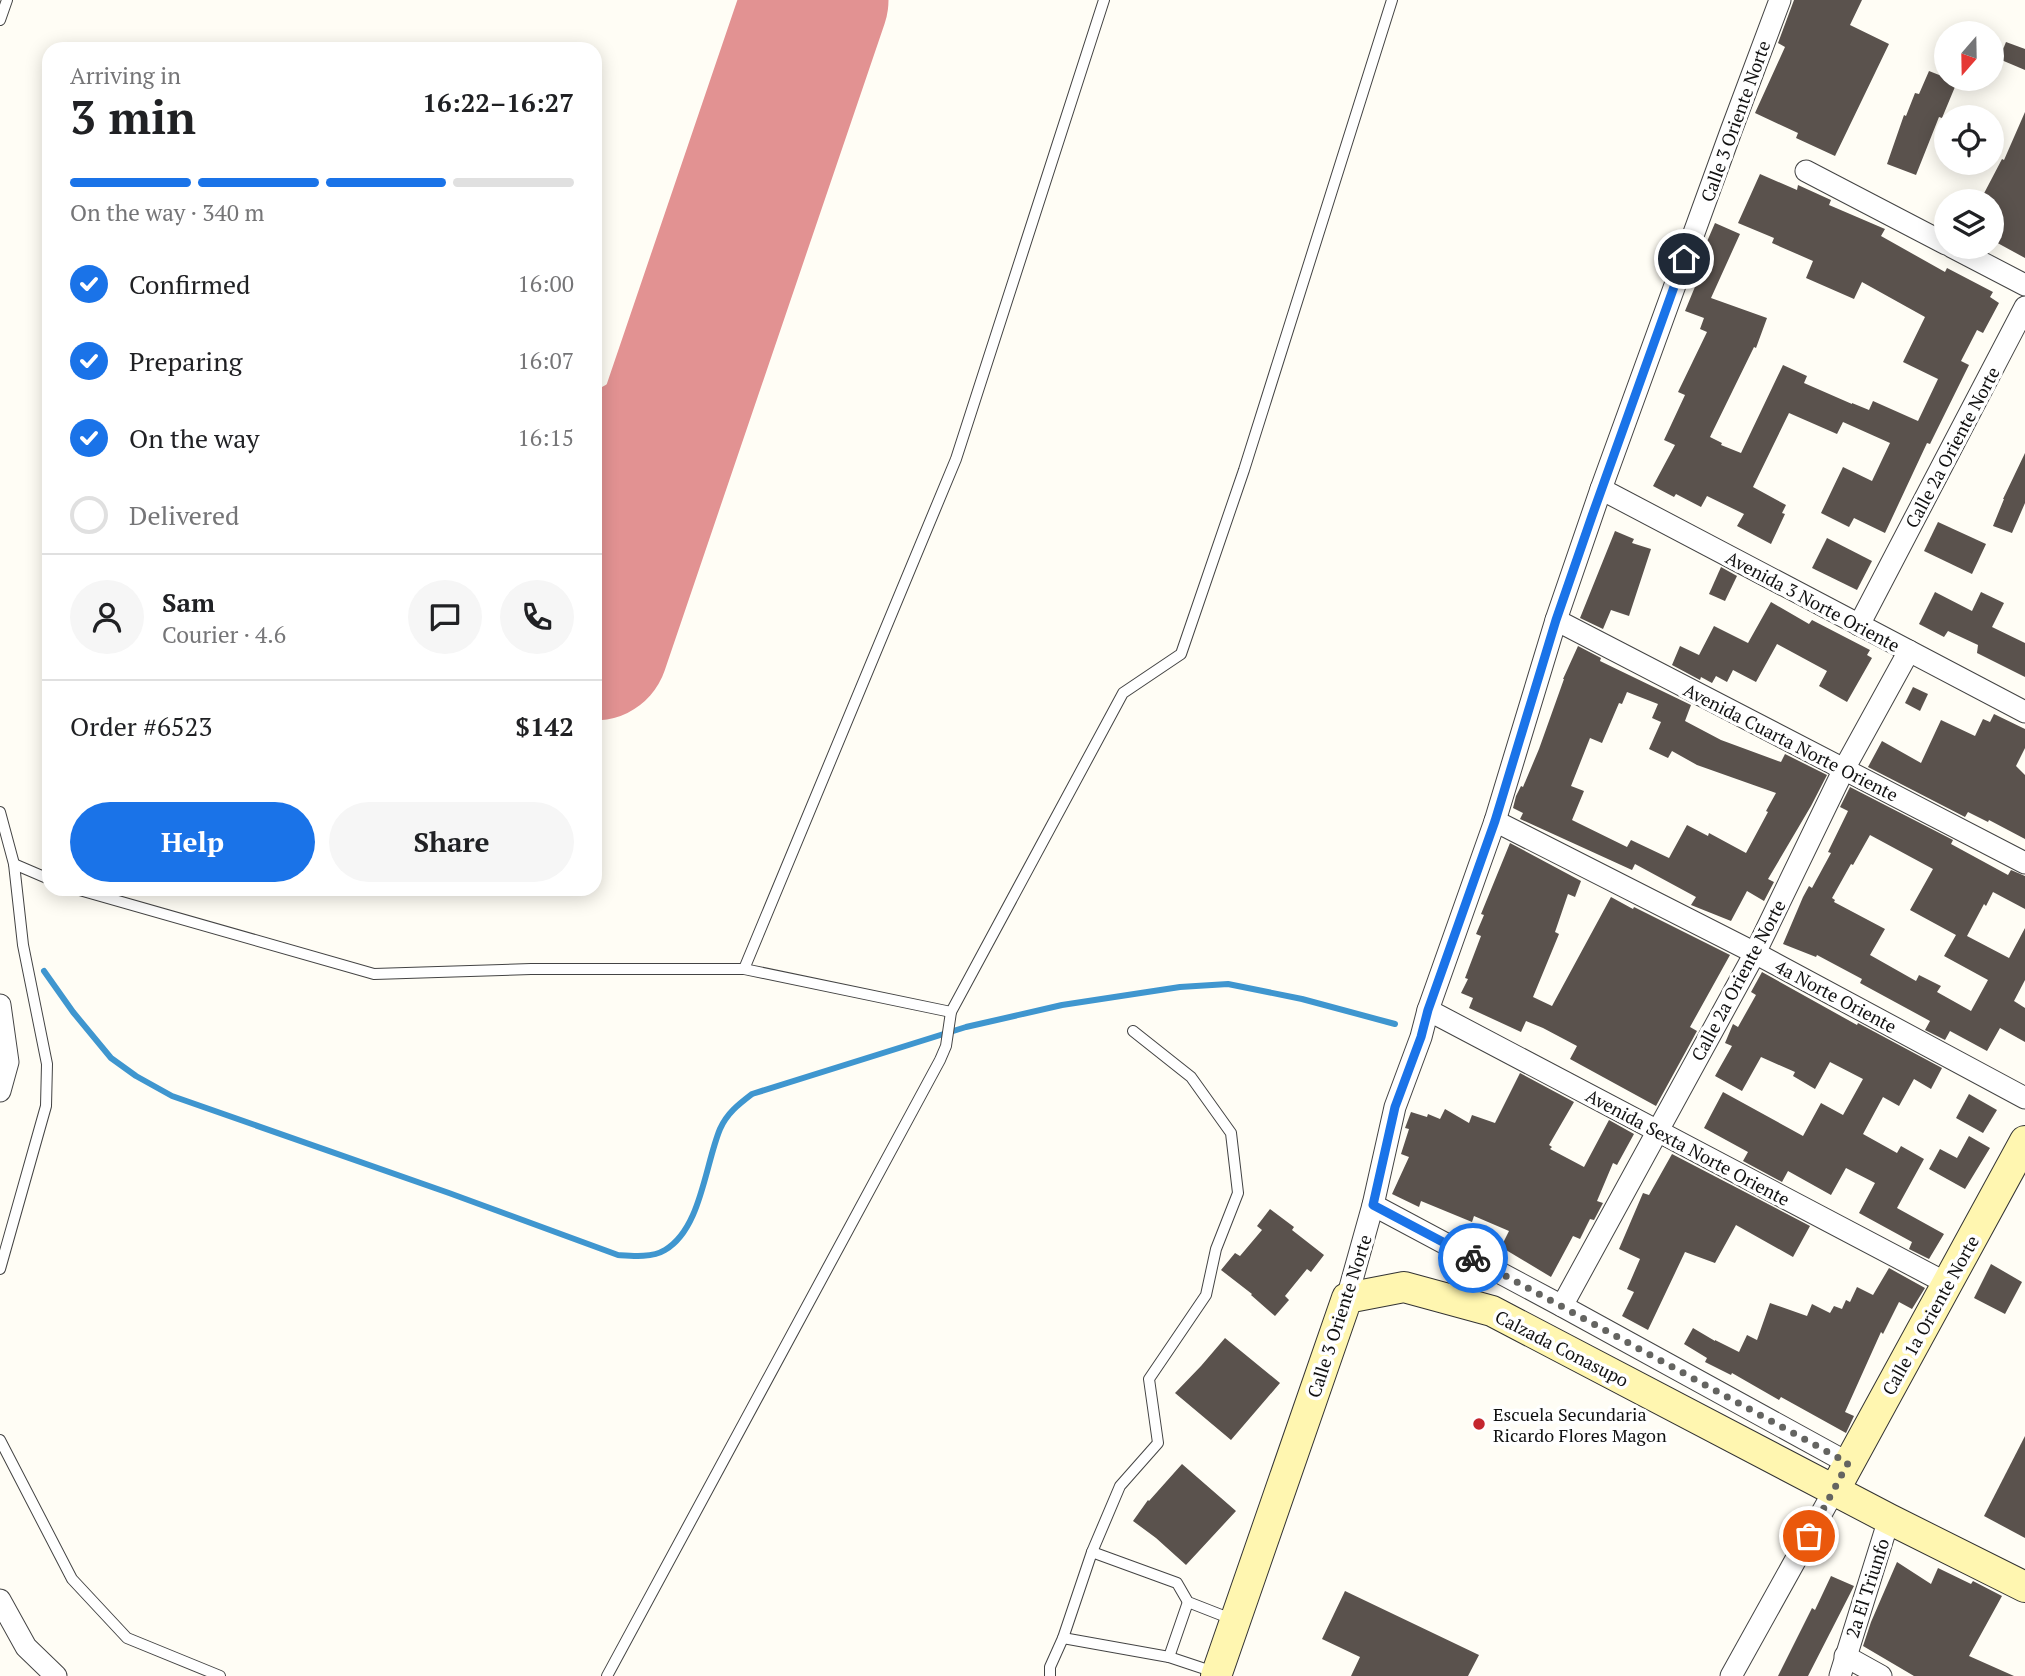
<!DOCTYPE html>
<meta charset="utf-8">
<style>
:root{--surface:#fff;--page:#f6f6f6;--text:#202124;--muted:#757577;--line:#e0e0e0;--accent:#1a73e8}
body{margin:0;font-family:"PT Serif",serif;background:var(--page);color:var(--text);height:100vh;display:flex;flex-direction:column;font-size:26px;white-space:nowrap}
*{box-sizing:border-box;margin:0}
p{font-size:23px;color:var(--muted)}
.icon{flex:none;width:38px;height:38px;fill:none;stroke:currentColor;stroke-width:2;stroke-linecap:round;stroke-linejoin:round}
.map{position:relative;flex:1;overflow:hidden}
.details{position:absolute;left:42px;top:42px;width:560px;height:854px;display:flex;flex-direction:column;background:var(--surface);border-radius:21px;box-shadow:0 4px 18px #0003}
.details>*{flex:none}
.needle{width:46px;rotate:200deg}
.fabs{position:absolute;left:1934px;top:21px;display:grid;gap:14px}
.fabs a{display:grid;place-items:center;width:70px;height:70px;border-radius:50%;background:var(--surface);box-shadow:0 4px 18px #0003;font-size:35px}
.pin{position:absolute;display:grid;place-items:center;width:60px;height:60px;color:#fff;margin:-30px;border:4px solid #fff;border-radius:50%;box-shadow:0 2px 7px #0007}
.courier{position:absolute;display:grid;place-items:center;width:70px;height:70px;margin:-35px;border:5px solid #1a73e8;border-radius:50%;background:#fff;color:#222;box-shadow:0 2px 9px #0007}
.overview em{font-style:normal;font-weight:700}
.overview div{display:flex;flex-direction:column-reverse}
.overview{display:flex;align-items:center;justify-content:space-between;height:119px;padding:0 28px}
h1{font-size:46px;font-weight:700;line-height:52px}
.bar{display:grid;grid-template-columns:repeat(4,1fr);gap:10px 7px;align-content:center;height:84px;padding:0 28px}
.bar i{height:9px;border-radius:5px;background:var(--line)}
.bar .on{background:var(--accent)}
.bar p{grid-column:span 4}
.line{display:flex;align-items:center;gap:18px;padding:0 28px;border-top:2px solid var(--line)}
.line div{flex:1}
.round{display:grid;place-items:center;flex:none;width:74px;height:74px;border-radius:37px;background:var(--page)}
ol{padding:0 28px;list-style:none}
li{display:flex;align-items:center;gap:21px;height:77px}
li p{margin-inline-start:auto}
li .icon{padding:7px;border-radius:50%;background:var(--accent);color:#fff;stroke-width:4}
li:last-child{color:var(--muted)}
li i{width:38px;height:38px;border:4px solid var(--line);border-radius:50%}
.cta{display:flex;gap:14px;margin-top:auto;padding:14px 28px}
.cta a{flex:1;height:80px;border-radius:42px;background:var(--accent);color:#fff;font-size:28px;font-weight:700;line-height:80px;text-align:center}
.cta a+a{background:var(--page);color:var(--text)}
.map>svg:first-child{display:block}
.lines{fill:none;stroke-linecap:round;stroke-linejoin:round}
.stream{stroke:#3f96cf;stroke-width:6}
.taxiway{stroke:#e29292;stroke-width:60}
.runway{stroke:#e29292;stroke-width:147}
.building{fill:#5a524d;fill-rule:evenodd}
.lane-casing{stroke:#444;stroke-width:12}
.street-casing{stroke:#444;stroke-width:23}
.secondary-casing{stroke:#333;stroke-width:32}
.lane{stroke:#fff;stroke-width:10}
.street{stroke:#fff;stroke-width:21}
.secondary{stroke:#fff6b0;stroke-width:30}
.done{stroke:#646461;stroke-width:7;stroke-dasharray:0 12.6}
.route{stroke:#1a73e8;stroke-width:9}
.poi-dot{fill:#c4262e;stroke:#fff;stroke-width:2.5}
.labels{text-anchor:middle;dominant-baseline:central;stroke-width:7;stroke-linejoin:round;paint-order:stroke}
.street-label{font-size:18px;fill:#111;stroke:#fff}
.poi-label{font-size:18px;fill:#111;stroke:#fff;text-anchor:start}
</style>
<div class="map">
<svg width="2025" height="1676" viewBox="0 0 2025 1676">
<rect width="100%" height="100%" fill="#fffdf5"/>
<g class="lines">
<path class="stream" d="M 44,971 L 73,1012 L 111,1058 L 136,1076 L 172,1096 L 449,1193 L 618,1255 C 632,1256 652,1258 665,1250 C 701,1229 705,1165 720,1129 C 727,1113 739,1104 752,1094 L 966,1027 L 1062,1005 L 1180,987 L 1228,984 L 1302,999 L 1395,1024"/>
<polyline class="taxiway" points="595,425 688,374"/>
<polyline class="runway" points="595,647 815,0"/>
</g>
<g class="building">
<polygon points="1794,0 1862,0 1850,25 1889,44 1835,156 1796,138 1798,133 1755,113 1785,47 1778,43"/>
<polygon points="2006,42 2025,49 2025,70 1999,59"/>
<polygon points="1929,71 1957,82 1942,118 1939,117 1916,175 1887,164 1904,115 1906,116 1915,93 1919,94"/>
<polygon points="2025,112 2025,258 1992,240 1992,201 1980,201 2002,159 2004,160"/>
<polygon points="1760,174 1797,190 1798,185 1831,200 1829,205 1885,229 1881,236 1945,272 1947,268 1993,292 1990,297 1999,303 1983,333 1977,330 1961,361 1969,365 1930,444 1927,443 1885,533 1854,518 1849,527 1821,513 1843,467 1872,481 1890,443 1843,422 1837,434 1789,413 1753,487 1786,505 1782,513 1785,514 1771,544 1737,526 1744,514 1707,496 1701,507 1676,494 1674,497 1653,486 1675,445 1664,440 1685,395 1678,392 1707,332 1700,329 1704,318 1685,311 1699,277 1693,274 1715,223 1740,234 1711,298 1767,318 1756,348 1754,347 1710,437 1722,443 1721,445 1741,453 1783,365 1807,376 1804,383 1852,404 1852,403 1869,410 1873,401 1918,421 1938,379 1903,362 1925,317 1862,282 1854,299 1806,278 1813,261 1772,243 1774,238 1738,223"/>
<polygon points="2025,453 2025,503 2012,533 1993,526 2004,499 2003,499"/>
<polygon points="1938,522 1986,544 1972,574 1924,551"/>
<polygon points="1615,531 1634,539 1632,543 1651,549 1629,616 1611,610 1603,629 1580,618"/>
<polygon points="1827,538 1872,561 1857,590 1812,568"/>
<polygon points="1721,567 1737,576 1725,601 1709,594"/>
<polygon points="1935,592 1972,611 1981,592 2004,603 1992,627 2025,643 2025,677 1977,653 1978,645 1948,631 1944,637 1919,624"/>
<polygon points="1771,602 1809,624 1812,620 1870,650 1867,655 1872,658 1847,702 1819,686 1827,671 1777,644 1756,682 1733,670 1727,682 1716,676 1712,683 1701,677 1700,680 1672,665 1680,646 1699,655 1714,626 1748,643"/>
<path d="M 1578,646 L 1601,658 L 1600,661 L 1691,705 L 1685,721 L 1721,740 L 1781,762 L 1785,754 L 1827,775 L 1811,806 L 1768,879 L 1774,882 L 1764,901 L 1747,891 L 1731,921 L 1691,905 L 1696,897 L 1635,864 L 1632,870 L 1520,819 L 1523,813 L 1513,808 L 1516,796 L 1521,786 L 1523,787 L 1539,749 L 1564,679 L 1563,679 ZM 1627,692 L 1658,704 L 1652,718 L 1661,722 L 1649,749 L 1668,758 L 1672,751 L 1697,765 L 1776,793 L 1766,811 L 1768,812 L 1746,853 L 1709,833 L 1708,836 L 1687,825 L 1669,858 L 1631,840 L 1627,847 L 1572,820 L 1584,791 L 1571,786 L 1590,738 L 1602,743 L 1619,703 L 1622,704 Z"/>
<polygon points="1913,687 1928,694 1920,711 1905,703"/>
<polygon points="1994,714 2025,729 2025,748 2016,766 2025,775 2025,839 1989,820 1988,822 1968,812 1965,817 1868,767 1882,741 1921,763 1941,720 1975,736 1983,719 1990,722"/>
<path d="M 1850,787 L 1953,840 L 1951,844 L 2008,875 L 2011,870 L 2025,876 L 2025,909 L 1993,892 L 1986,906 L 1984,904 L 1967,936 L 2009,958 L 2025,928 L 2025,980 L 2014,1001 L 2025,1008 L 2025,1042 L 2000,1028 L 1987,1051 L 1950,1031 L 1945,1040 L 1925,1030 L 1930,1021 L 1860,983 L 1862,979 L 1817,955 L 1816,957 L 1783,944 L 1803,897 L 1809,886 L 1812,888 L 1831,853 L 1828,852 L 1848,811 L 1840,807 ZM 1870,835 L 1933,869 L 1910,910 L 1956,935 L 1944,956 L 1988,980 L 1971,1011 L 1937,992 L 1941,986 L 1919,975 L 1916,981 L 1870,955 L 1885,929 L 1834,902 L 1835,900 L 1832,898 L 1851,864 L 1853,865 Z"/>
<polygon points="1510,843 1581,881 1575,897 1568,894 1555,932 1559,934 1533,997 1552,1006 1611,897 1633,909 1634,907 1730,955 1690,1027 1697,1031 1656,1106 1570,1059 1577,1046 1543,1028 1526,1021 1521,1032 1469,1008 1473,998 1461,993 1468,979 1465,978 1481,936 1476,934 1484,915 1481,914"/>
<polygon points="1762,972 1857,1025 1858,1023 1942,1068 1931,1089 1914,1079 1899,1106 1883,1097 1863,1134 1897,1153 1901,1146 1924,1159 1897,1208 1944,1234 1929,1259 1909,1249 1912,1242 1859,1213 1875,1183 1846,1168 1831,1195 1788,1171 1782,1182 1743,1161 1748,1152 1704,1128 1723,1092 1803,1136 1821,1103 1843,1115 1863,1079 1830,1062 1815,1089 1793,1076 1795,1072 1761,1057 1742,1091 1715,1076 1732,1046 1725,1043 1733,1024 1738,1027 1756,995 1751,992"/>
<polygon points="1520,1073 1574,1102 1549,1145 1552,1147 1550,1149 1584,1167 1609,1120 1634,1134 1617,1165 1613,1163 1597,1201 1603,1203 1594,1220 1590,1219 1580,1239 1573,1236 1551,1277 1501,1247 1509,1231 1474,1216 1472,1222 1421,1201 1419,1207 1392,1194 1409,1157 1401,1154 1409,1129 1405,1128 1411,1112 1427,1117 1428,1114 1440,1119 1445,1109 1469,1123 1472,1115 1495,1123"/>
<polygon points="1969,1094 1997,1110 1983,1133 1956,1118"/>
<polygon points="1969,1136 1990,1148 1965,1189 1929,1169 1940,1149 1957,1158"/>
<polygon points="1672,1154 1810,1226 1793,1257 1736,1225 1715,1263 1685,1252 1648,1330 1622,1316 1634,1292 1627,1289 1640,1259 1619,1249 1643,1193 1649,1195"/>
<polygon points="1270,1209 1294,1227 1292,1230 1324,1255 1311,1272 1307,1269 1285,1296 1289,1300 1275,1316 1251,1295 1252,1294 1221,1270 1235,1253 1240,1256 1262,1230 1257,1226"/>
<polygon points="1991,1264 2022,1282 2005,1314 1974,1298"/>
<polygon points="1889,1268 1925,1288 1912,1309 1899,1302 1883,1334 1881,1332 1845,1412 1854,1416 1846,1433 1781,1397 1779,1400 1732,1373 1731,1375 1705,1362 1707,1358 1684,1344 1693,1328 1715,1341 1715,1340 1739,1352 1747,1335 1757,1340 1770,1303 1807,1316 1812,1304 1830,1313 1834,1306 1842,1309 1846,1300 1850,1302 1857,1287 1873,1295"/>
<polygon points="1225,1338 1280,1383 1231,1440 1175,1393 1201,1366"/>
<polygon points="2025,1436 2025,1538 1984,1516"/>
<polygon points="1182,1464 1236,1511 1186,1565 1156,1538 1133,1521 1148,1500 1149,1501"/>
<polygon points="1897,1562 1931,1584 1938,1568 1971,1584 1973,1581 2002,1596 1969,1656 2014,1676 1914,1676 1863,1646 1871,1622"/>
<polygon points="1831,1576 1854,1586 1808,1676 1778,1676 1812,1608 1815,1610"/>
<polygon points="1345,1591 1479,1655 1468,1676 1351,1676 1360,1657 1322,1639"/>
</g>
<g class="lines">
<defs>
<g id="lane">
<polyline points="0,20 7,0"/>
<polyline points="0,812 14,864 23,945 47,1064 46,1106 0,1269"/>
<polyline points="14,864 49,879"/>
<polyline points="76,889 374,974 531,969 744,969 951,1012"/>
<polyline points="744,969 956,459 1104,0"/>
<polyline points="0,1440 72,1579 127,1638 220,1676"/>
<polyline points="1092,1552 1177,1583 1188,1602 1234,1620"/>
<polyline points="1063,1638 1169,1657 1214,1672"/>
<polyline points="1169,1657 1188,1602"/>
<polyline points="607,1676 940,1060 946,1046 951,1012 1123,693 1181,654 1244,470 1392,0"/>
<polyline points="1050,1676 1050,1667 1063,1638 1092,1552 1120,1486 1158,1443 1149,1379 1206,1295 1216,1249 1238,1193 1231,1133 1191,1077 1133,1031"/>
</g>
<g id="street">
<polyline points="1806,171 1946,244"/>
<polyline points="1952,247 2025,285"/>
<polyline points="1601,489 2025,712"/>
<polyline points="1556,620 2025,863"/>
<polyline points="1859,625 2025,307"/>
<polyline points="1495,821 1755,953 2025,1098"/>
<polyline points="0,1005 8,1062 0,1091"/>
<polyline points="1428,1010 1948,1284"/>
<polyline points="1373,1205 1562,1306 1848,1463"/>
<polyline points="1347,1298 1373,1205 1395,1107 1421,1037 1428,1010 1495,821 1556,620 1601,489 1731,131 1780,0"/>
<polyline points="1562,1306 1755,953 1844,769 1909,651"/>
<polyline points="0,1600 26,1647 56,1676"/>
<polyline points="1845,1656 1881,1676"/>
<polyline points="1731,1676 1835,1489"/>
<polyline points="1840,1676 1889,1519"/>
</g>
<g id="secondary">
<polyline points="1835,1489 2025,1141"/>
<polyline points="1216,1676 1347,1298 1404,1287 1492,1311 1889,1519 2025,1587"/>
</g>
</defs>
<use href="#lane" class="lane-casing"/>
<use href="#street" class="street-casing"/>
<use href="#secondary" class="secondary-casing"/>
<use href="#lane" class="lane"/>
<use href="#street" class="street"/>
<use href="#secondary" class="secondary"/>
</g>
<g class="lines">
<polyline class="done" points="1473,1258 1848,1463 1809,1536"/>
<polyline class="route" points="1473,1258 1373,1205 1395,1107 1421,1037 1428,1010 1495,821 1556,620 1592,516 1684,259"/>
</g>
<circle class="poi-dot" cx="1479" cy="1424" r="7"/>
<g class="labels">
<g class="street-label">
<text transform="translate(1735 121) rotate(-70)">Calle 3 Oriente Norte</text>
<text transform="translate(1952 447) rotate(-62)">Calle 2a Oriente Norte</text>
<text transform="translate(1813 601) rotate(28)">Avenida 3 Norte Oriente</text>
<text transform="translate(1791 742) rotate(27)">Avenida Cuarta Norte Oriente</text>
<text transform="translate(1738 980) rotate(-62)">Calle 2a Oriente Norte</text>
<text transform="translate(1836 996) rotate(28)">4a Norte Oriente</text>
<text transform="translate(1688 1147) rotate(28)">Avenida Sexta Norte Oriente</text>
<text transform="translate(1930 1315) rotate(-61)">Calle 1a Oriente Norte</text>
<text transform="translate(1339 1316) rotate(-72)">Calle 3 Oriente Norte</text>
<text transform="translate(1562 1348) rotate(27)">Calzada Conasupo</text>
<text transform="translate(1867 1588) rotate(-72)">2a El Triunfo</text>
</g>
<g class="poi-label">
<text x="1493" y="1414">Escuela Secundaria<tspan x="1493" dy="21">Ricardo Flores Magon</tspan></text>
</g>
</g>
</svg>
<div class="fabs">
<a><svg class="needle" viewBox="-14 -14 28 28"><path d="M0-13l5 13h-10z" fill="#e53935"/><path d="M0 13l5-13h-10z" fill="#757577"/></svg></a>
<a><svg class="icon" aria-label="locate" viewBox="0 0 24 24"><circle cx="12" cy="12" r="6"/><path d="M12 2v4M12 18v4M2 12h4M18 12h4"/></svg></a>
<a><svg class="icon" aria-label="layers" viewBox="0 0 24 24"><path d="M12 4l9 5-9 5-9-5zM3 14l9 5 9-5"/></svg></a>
</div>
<div class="pin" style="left:1809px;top:1536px;background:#ea580c"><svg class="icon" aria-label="bag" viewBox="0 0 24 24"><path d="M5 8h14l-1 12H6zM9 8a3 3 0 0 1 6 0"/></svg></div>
<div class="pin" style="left:1684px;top:259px;background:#1f2937"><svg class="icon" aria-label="home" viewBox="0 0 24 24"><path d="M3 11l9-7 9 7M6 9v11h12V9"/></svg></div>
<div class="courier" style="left:1473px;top:1258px"><svg class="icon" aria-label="bike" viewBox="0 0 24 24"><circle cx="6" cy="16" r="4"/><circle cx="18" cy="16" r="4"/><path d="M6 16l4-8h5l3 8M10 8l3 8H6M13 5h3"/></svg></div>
<section class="details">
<div class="overview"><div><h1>3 min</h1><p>Arriving in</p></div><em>16:22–16:27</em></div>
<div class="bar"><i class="on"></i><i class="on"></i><i class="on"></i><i></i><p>On the way · 340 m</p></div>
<ol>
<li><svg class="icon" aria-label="check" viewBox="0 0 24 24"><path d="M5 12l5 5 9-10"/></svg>Confirmed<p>16:00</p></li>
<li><svg class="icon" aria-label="check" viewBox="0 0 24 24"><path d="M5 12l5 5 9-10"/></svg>Preparing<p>16:07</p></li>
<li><svg class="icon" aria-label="check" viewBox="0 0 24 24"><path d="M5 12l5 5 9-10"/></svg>On the way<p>16:15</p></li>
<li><i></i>Delivered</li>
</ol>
<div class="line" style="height:126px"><a class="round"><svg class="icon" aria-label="person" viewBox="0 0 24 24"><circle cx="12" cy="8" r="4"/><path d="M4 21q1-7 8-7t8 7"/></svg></a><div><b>Sam</b><p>Courier · 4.6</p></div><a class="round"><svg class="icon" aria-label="chat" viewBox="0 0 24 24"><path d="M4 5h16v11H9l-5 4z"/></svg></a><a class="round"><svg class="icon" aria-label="phone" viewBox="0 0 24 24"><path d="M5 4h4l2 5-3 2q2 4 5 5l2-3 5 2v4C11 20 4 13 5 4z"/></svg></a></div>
<div class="line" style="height:91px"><div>Order #6523</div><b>$142</b></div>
<div class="cta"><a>Help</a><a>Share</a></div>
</section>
</div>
